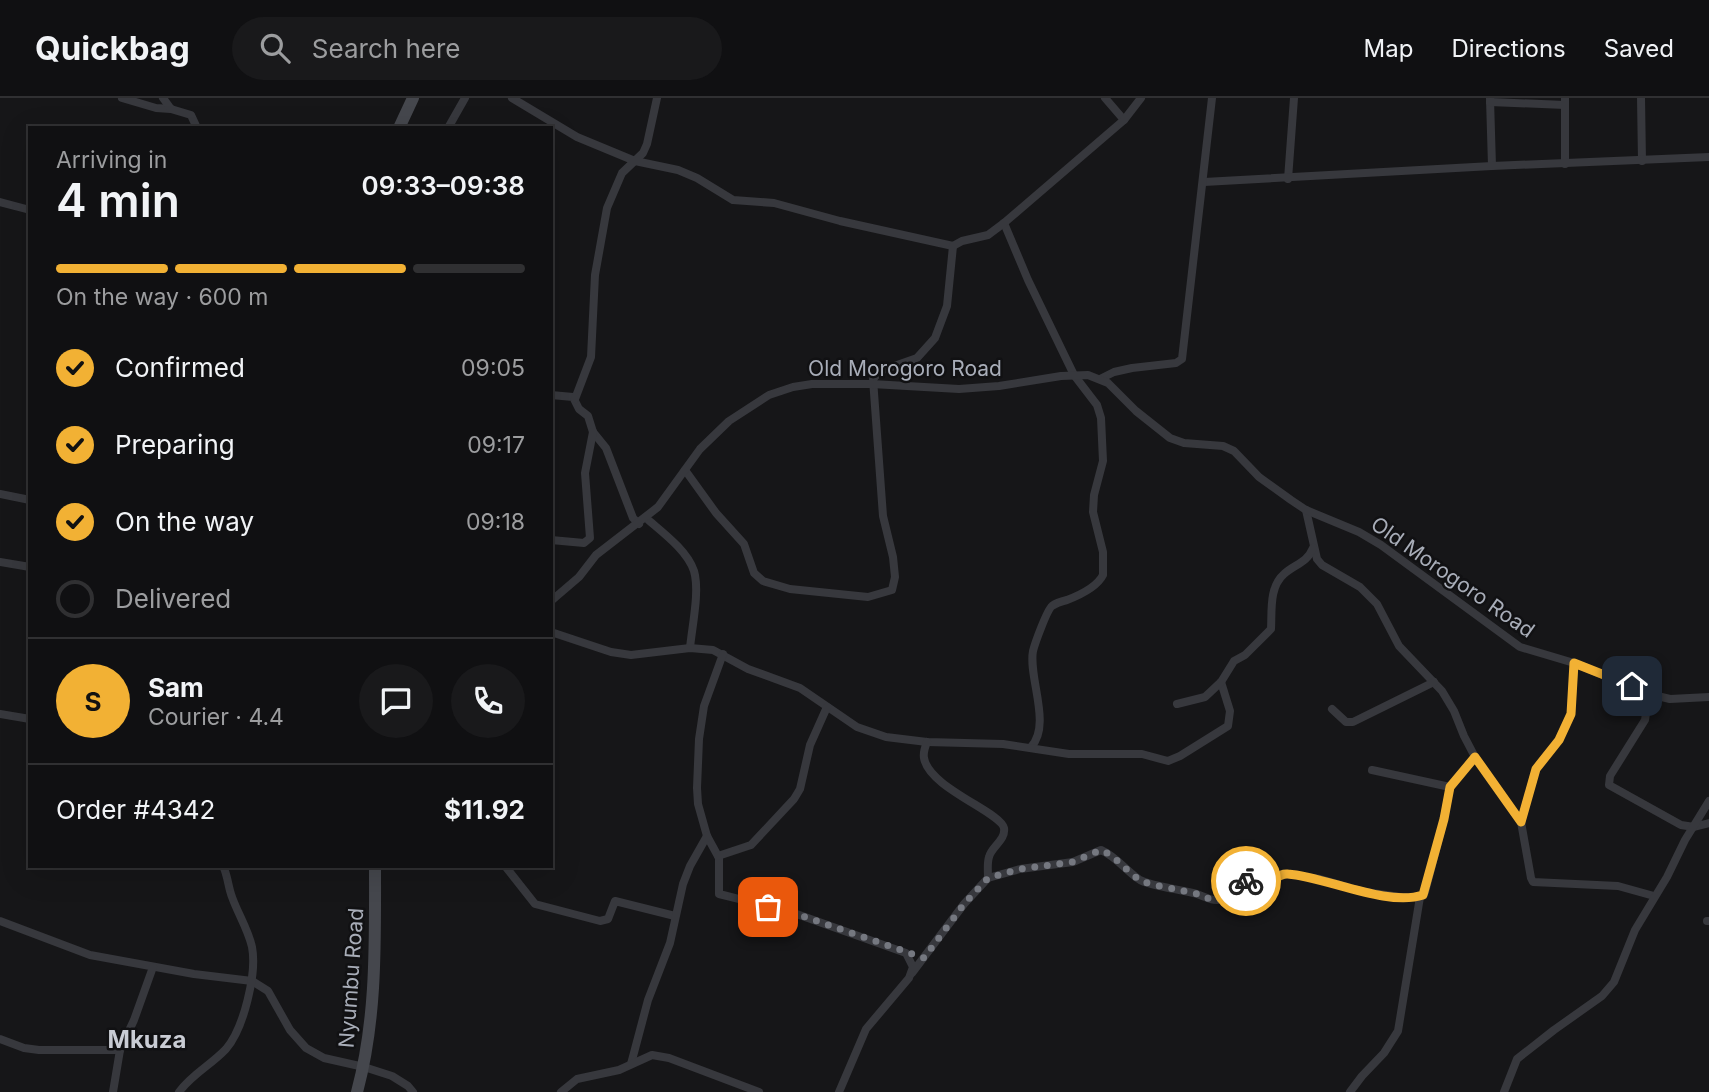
<!DOCTYPE html>
<meta charset="utf-8">
<style>
:root{--surface:#101012;--page:#19191b;--text:#f1f3f6;--muted:#9c9d9f;--line:#303032;--accent:#f2b134}
body{margin:0;font-family:Inter,sans-serif;background:var(--page);color:var(--text);height:100vh;display:flex;flex-direction:column;font-size:26px;white-space:nowrap}
*{box-sizing:border-box;margin:0}
p{font-size:23px;color:var(--muted)}
.icon{flex:none;width:38px;height:38px;fill:none;stroke:currentColor;stroke-width:2;stroke-linecap:round;stroke-linejoin:round}
.map{position:relative;flex:1;overflow:hidden}
.drawer{position:absolute;left:28px;top:28px;width:525px;height:742px;display:flex;flex-direction:column;background:var(--surface);border-radius:0px;box-shadow:0 7px 28px #0002,0 0 0 2px var(--line)}
.drawer>*{flex:none}
.pin{position:absolute;display:grid;place-items:center;width:60px;height:60px;color:#fff;margin:-30px;border-radius:14px;box-shadow:0 4px 10px #0006}
.courier{position:absolute;display:grid;place-items:center;width:70px;height:70px;margin:-35px;border:5px solid #f2b134;border-radius:50%;background:#fff;color:#222;box-shadow:0 2px 9px #0007}
.overview em{font-style:normal;font-weight:600}
.overview div{display:flex;flex-direction:column-reverse}
.overview{display:flex;align-items:center;justify-content:space-between;height:119px;padding:0 28px}
h1{font-size:46px;font-weight:600;line-height:52px}
.bar{display:grid;grid-template-columns:repeat(4,1fr);gap:10px 7px;align-content:center;height:84px;padding:0 28px}
.bar i{height:9px;border-radius:5px;background:var(--line)}
.bar .selected{background:var(--accent)}
.bar p{grid-column:span 4}
.line{display:flex;align-items:center;gap:18px;padding:0 28px;border-top:2px solid var(--line)}
.line div{flex:1}
.round{display:grid;place-items:center;flex:none;width:74px;height:74px;border-radius:37px;background:var(--page)}
ol{padding:0 28px;list-style:none}
li{display:flex;align-items:center;gap:21px;height:77px}
li p{margin-inline-start:auto}
li .icon{padding:7px;border-radius:50%;background:var(--accent);color:#111;stroke-width:4}
li:last-child{color:var(--muted)}
li i{width:38px;height:38px;border:4px solid var(--line);border-radius:50%}
header{display:flex;align-items:center;gap:42px;box-sizing:border-box;height:98px;padding:0 35px;background:var(--surface);border-bottom:2px solid var(--line)}
header strong{font-size:33px}
nav{display:flex;gap:38px;margin-inline-start:auto;font-size:24px}
.search{width:490px;height:63px;background:var(--page);display:flex;align-items:center;gap:18px;box-sizing:border-box;padding:0 24px;border-radius:38px;color:var(--muted);font-size:26px}
.map>svg:first-child{display:block}
.lines{fill:none;stroke-linecap:round;stroke-linejoin:round}
.street{stroke:#37383d;stroke-width:8}
.secondary{stroke:#45474d;stroke-width:12}
.done{stroke:#757880;stroke-width:7;stroke-dasharray:0 12.6}
.route{stroke:#f2b134;stroke-width:9}
.labels{text-anchor:middle;dominant-baseline:central;stroke-width:5;stroke-linejoin:round;paint-order:stroke}
.street-label{font-size:21px;fill:#a8adb8;stroke:#111113}
.quarter-label{font-size:24px;font-weight:bold;fill:#c9ccd4;stroke:#111113}
</style>
<header>
<strong>Quickbag</strong>
<div class="search"><svg class="icon" aria-label="search" viewBox="0 0 24 24"><circle cx="10" cy="10" r="6"/><path d="M15 15l6 6"/></svg>Search here</div>
<nav><a>Map</a><a>Directions</a><a>Saved</a></nav>
</header>
<div class="map">
<svg width="1709" height="994" viewBox="0 0 1709 994">
<rect width="100%" height="100%" fill="#161618"/>
<g class="lines">
<g class="street">
<polyline points="122,0 156,10 171,11"/>
<polyline points="163,0 171,11 191,17 197,30"/>
<polyline points="512,0 577,39 635,63 678,72 697,80 733,102 774,105 840,123 953,148"/>
<polyline points="1105,0 1124,22"/>
<polyline points="1641,0 1642,63"/>
<polyline points="1490,1 1492,68"/>
<polyline points="1490,4 1565,7"/>
<polyline points="448,30 465,0"/>
<polyline points="1565,66 1565,0"/>
<polyline points="1288,81 1294,0"/>
<polyline points="1204,84 1492,68 1709,59"/>
<polyline points="0,104 30,112"/>
<path d="M 1004,125 L 1028,182 L 1074,277 L 1097,307 L 1101,320 L 1103,363 L 1094,397 L 1093,414 L 1103,454 L 1103,477 C 1097,489 1080,497 1067,502 C 1063,503 1056,505 1052,508 C 1047,512 1035,545 1033,553 C 1028,579 1052,627 1031,649"/>
<polyline points="1100,281 1114,274 1132,270 1176,265 1182,261 1212,0"/>
<polyline points="551,297 573,299 579,311 588,318 593,334 606,350 633,420 639,426"/>
<polyline points="575,301 591,259 595,177 607,110 622,75 643,55 647,46 657,0"/>
<polyline points="685,372 716,415 744,446 754,475 763,483 790,491 868,499 892,492 895,479 893,459 883,418 873,281 880,273 917,260 935,240 947,208 953,148 962,143 988,137 1004,125 1124,22 1141,0"/>
<polyline points="0,396 30,402"/>
<polyline points="1306,412 1317,461 1322,467 1360,489 1377,506 1399,548 1442,593 1454,613 1464,638 1475,659 1521,724 1531,780 1533,784 1618,788 1654,798"/>
<path d="M 646,420 C 662,434 687,452 694,473 C 700,493 692,528 690,550"/>
<polyline points="551,442 584,445 590,440 585,375 593,334"/>
<polyline points="0,464 30,469"/>
<polyline points="551,503 579,479 596,457 658,409 700,351 729,323 769,297 793,289 812,286 872,286 959,291 999,288 1061,278 1088,277 1108,285 1136,313 1170,340 1184,345 1223,348 1234,353 1259,379 1291,402 1306,412 1359,434 1381,447 1520,549 1574,565 1649,596 1670,601 1709,599"/>
<polyline points="551,534 611,554 631,557 690,550 713,552 748,571 800,590 857,629 886,639 927,644 1003,646 1069,656 1142,656 1168,663 1180,658 1228,628 1230,613 1221,584"/>
<polyline points="723,556 704,608 699,641 697,690 698,706 707,738 719,760 719,796 791,814 906,855 913,869 909,880 866,931 839,994"/>
<polyline points="1649,596 1645,622 1610,678 1609,687 1681,727 1694,729 1709,725"/>
<path d="M 1177,606 L 1205,599 L 1221,584 L 1234,563 L 1245,557 L 1271,531 C 1272,513 1269,489 1284,476 C 1295,466 1307,465 1313,450"/>
<polyline points="1332,611 1346,624 1353,624 1434,584"/>
<polyline points="0,616 30,621"/>
<polyline points="1372,672 1450,689"/>
<polyline points="1521,724 1536,671 1559,642 1571,616 1574,565"/>
<polyline points="718,758 751,747 794,701 800,691 810,647 827,609"/>
<polyline points="505,768 535,806 600,823 608,821 615,803 675,818"/>
<path d="M 988,780 L 1020,771 L 1073,764 L 1101,752 C 1117,759 1126,773 1140,782 C 1150,788 1184,792 1197,796 C 1203,798 1211,803 1218,802 C 1226,801 1231,788 1236,783 L 1264,786 L 1279,777 L 1286,776 L 1320,781 L 1365,794 L 1400,799 L 1420,799 L 1425,794 L 1444,721 L 1450,689 L 1475,659"/>
<polyline points="0,823 90,857 194,876 252,883 268,893 290,932 306,950 324,960 364,969 392,978 408,988 413,994"/>
<polyline points="1707,823 1709,823"/>
<path d="M 912,875 L 964,806 L 988,780 C 988,773 987,765 989,759 C 991,749 1006,742 1004,730 C 1001,714 929,690 924,660 C 923,655 925,649 927,644"/>
<polyline points="0,941 24,950 39,952 120,952"/>
<polyline points="631,966 648,902 670,845 683,786 690,768 707,738"/>
<polyline points="113,994 120,952 134,922 153,869"/>
<path d="M 179,994 C 192,976 211,967 226,951 C 244,930 257,875 252,849 C 248,831 238,816 232,799 C 228,789 228,778 223,768"/>
<polyline points="561,994 577,981 619,972 652,957 669,960 759,994"/>
<polyline points="1350,994 1362,978 1384,955 1398,933 1420,799"/>
<polyline points="1504,994 1517,961 1554,932 1602,898 1614,884 1635,832 1667,779 1685,742 1709,703"/>
</g>
<g class="secondary">
<polyline points="399,30 413,0"/>
<path d="M 357,994 C 377,920 375,844 375,768"/>
</g>
</g>
<g class="lines">
<path class="done" d="M 768,809 L 791,814 L 924,860 L 964,806 L 988,780 L 1020,771 L 1073,764 L 1101,752 C 1117,759 1126,773 1140,782 C 1150,788 1184,792 1197,796 C 1204,798 1211,803 1218,802 C 1226,801 1231,788 1236,783 L 1246,783"/>
<path class="route" d="M 1246,783 C 1253,784 1261,787 1268,785 C 1276,782 1279,775 1288,776 C 1326,779 1387,809 1423,797 L 1444,721 L 1450,689 L 1475,659 L 1521,724 L 1536,671 L 1559,642 L 1571,616 L 1574,565 L 1632,588"/>
</g>
<g class="labels">
<g class="street-label">
<text x="905" y="270">Old Morogoro Road</text>
<text transform="translate(1453 479) rotate(35)">Old Morogoro Road</text>
<text transform="translate(351 880) rotate(-86)">Nyumbu Road</text>
</g>
<g class="quarter-label">
<text x="147" y="941">Mkuza</text>
</g>
</g>
</svg>
<div class="pin" style="left:768px;top:809px;background:#ea580c"><svg class="icon" aria-label="bag" viewBox="0 0 24 24"><path d="M5 8h14l-1 12H6zM9 8a3 3 0 0 1 6 0"/></svg></div>
<div class="pin" style="left:1632px;top:588px;background:#1f2937"><svg class="icon" aria-label="home" viewBox="0 0 24 24"><path d="M3 11l9-7 9 7M6 9v11h12V9"/></svg></div>
<div class="courier" style="left:1246px;top:783px"><svg class="icon" aria-label="bike" viewBox="0 0 24 24"><circle cx="6" cy="16" r="4"/><circle cx="18" cy="16" r="4"/><path d="M6 16l4-8h5l3 8M10 8l3 8H6M13 5h3"/></svg></div>
<section class="drawer">
<div class="overview"><div><h1>4 min</h1><p>Arriving in</p></div><em>09:33–09:38</em></div>
<div class="bar"><i class="selected"></i><i class="selected"></i><i class="selected"></i><i></i><p>On the way · 600 m</p></div>
<ol>
<li><svg class="icon" aria-label="check" viewBox="0 0 24 24"><path d="M5 12l5 5 9-10"/></svg>Confirmed<p>09:05</p></li>
<li><svg class="icon" aria-label="check" viewBox="0 0 24 24"><path d="M5 12l5 5 9-10"/></svg>Preparing<p>09:17</p></li>
<li><svg class="icon" aria-label="check" viewBox="0 0 24 24"><path d="M5 12l5 5 9-10"/></svg>On the way<p>09:18</p></li>
<li><i></i>Delivered</li>
</ol>
<div class="line" style="height:126px"><b class="round" style="background:var(--accent);color:#111">S</b><div><b>Sam</b><p>Courier · 4.4</p></div><a class="round"><svg class="icon" aria-label="chat" viewBox="0 0 24 24"><path d="M4 5h16v11H9l-5 4z"/></svg></a><a class="round"><svg class="icon" aria-label="phone" viewBox="0 0 24 24"><path d="M5 4h4l2 5-3 2q2 4 5 5l2-3 5 2v4C11 20 4 13 5 4z"/></svg></a></div>
<div class="line" style="height:91px"><div>Order #4342</div><b>$11.92</b></div>
</section>
</div>
